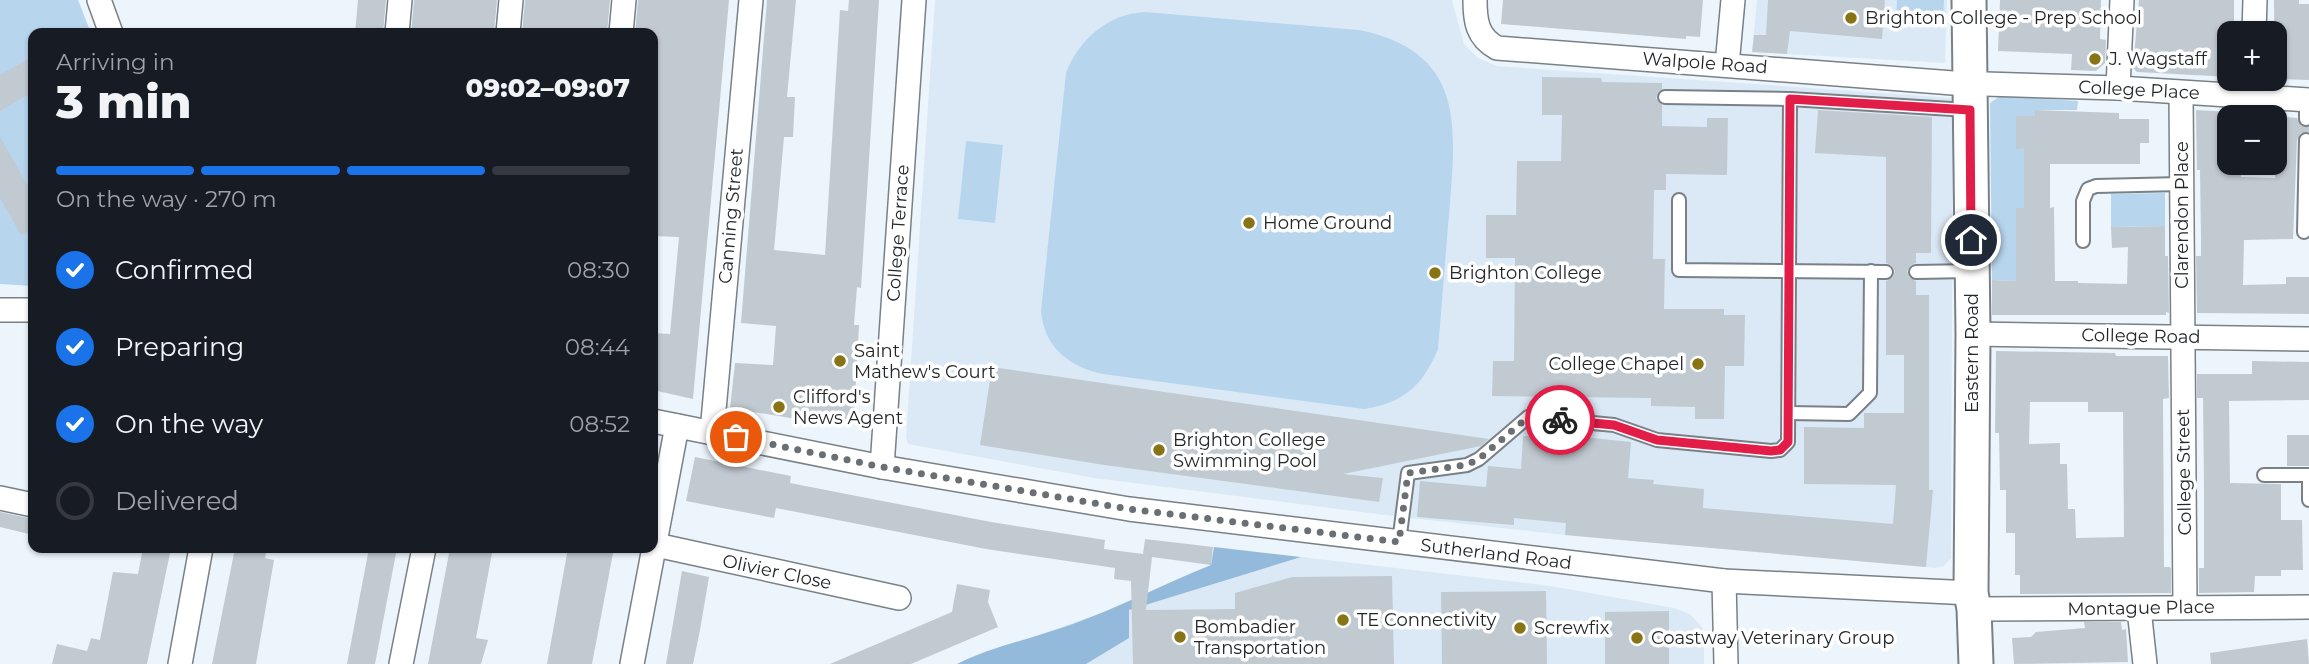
<!DOCTYPE html>
<meta charset="utf-8">
<style>
:root{--surface:#171b24;--page:#20242c;--text:#f1f3f6;--muted:#9ea1a6;--line:#363941;--accent:#1a73e8}
body{margin:0;font-family:Montserrat,sans-serif;background:var(--page);color:var(--text);height:100vh;display:flex;flex-direction:column;font-size:26px;white-space:nowrap}
*{box-sizing:border-box;margin:0}
p{font-size:23px;color:var(--muted)}
.icon{flex:none;width:38px;height:38px;fill:none;stroke:currentColor;stroke-width:2;stroke-linecap:round;stroke-linejoin:round}
.map{position:relative;flex:1;overflow:hidden}
.drawer{position:absolute;left:28px;top:28px;width:630px;height:525px;display:flex;flex-direction:column;background:var(--surface);border-radius:14px;box-shadow:0 2px 5px #0004}
.drawer>*{flex:none}
.buttons{position:absolute;left:2217px;top:21px;display:grid;gap:14px}
.buttons a{display:grid;place-items:center;width:70px;height:70px;border-radius:14px;background:var(--surface);box-shadow:0 2px 5px #0004;font-size:35px}
.pin{position:absolute;display:grid;place-items:center;width:60px;height:60px;color:#fff;margin:-30px;border:4px solid #fff;border-radius:50%;box-shadow:0 2px 7px #0007}
.courier{position:absolute;display:grid;place-items:center;width:70px;height:70px;margin:-35px;border:5px solid #e11d48;border-radius:50%;background:#fff;color:#222;box-shadow:0 2px 9px #0007}
.overview em{font-style:normal;font-weight:800}
.overview div{display:flex;flex-direction:column-reverse}
.overview{display:flex;align-items:center;justify-content:space-between;height:119px;padding:0 28px}
h1{font-size:46px;font-weight:800;line-height:52px}
.bar{display:grid;grid-template-columns:repeat(4,1fr);gap:10px 7px;align-content:center;height:84px;padding:0 28px}
.bar i{height:9px;border-radius:5px;background:var(--line)}
.bar .active{background:var(--accent)}
.bar p{grid-column:span 4}
ol{padding:0 28px;list-style:none}
li{display:flex;align-items:center;gap:21px;height:77px}
li p{margin-inline-start:auto}
li .icon{padding:7px;border-radius:50%;background:var(--accent);color:#fff;stroke-width:4}
li:last-child{color:var(--muted)}
li i{width:38px;height:38px;border:4px solid var(--line);border-radius:50%}
.map>svg:first-child{display:block}
.built{fill:#dbe9f6}
.green{fill:#b8d5ee}
.forest{fill:#94badb}
.building{fill:#c2cad1;fill-rule:evenodd}
.lines{fill:none;stroke-linecap:round;stroke-linejoin:round}
.lane-casing{stroke:#798187;stroke-width:16}
.street-casing{stroke:#798187;stroke-width:26}
.secondary-casing{stroke:#798187;stroke-width:37}
.lane{stroke:#fff;stroke-width:12}
.street{stroke:#fff;stroke-width:23}
.secondary{stroke:#fff;stroke-width:33}
.done{stroke:#696f73;stroke-width:7;stroke-dasharray:0 12.6}
.route{stroke:#e11d48;stroke-width:9}
.poi-dot{fill:#887315;stroke:#fff;stroke-width:2.5}
.labels{text-anchor:middle;dominant-baseline:central;stroke-width:7;stroke-linejoin:round;paint-order:stroke}
.poi-label{font-size:18px;fill:#232729;stroke:#fff;text-anchor:start}
.street-label{font-size:18px;fill:#232729;stroke:#fff}
</style>
<div class="map">
<svg width="2309" height="664" viewBox="0 0 2309 664">
<rect width="100%" height="100%" fill="#ecf5fc"/>
<g class="built">
<polygon points="935,0 1452,0 1464,44 1478,58 1497,66 1953,98 1951,558 1944,566 1935,568 1565,535 1401,517 1094,478 908,444 906,437"/>
<polygon points="1757,0 1947,0 1945,63 1752,52"/>
<polygon points="1301,557 1551,586 1674,608 1690,614 1702,627 1704,639 1704,664 957,664 1101,613"/>
</g>
<g class="green">
<polygon points="0,0 78,0 91,33 33,33 33,286 0,284"/>
<polygon points="1897,0 1944,0 1943,22 1896,20"/>
<path d="M 1145,12 L 1359,30 C 1467,52 1456,128 1449,215 C 1445,260 1442,304 1438,349 C 1423,385 1404,403 1364,409 L 1103,374 C 1069,367 1044,347 1041,311 L 1066,73 C 1079,39 1108,14 1145,12 Z"/>
<polygon points="2000,96 2078,101 2077,110 2035,110 2035,116 2016,116 2016,148 2024,148 2024,208 2016,208 2018,281 1992,280 1990,103"/>
<polygon points="966,141 1003,145 995,223 958,219"/>
<polygon points="2165,193 2165,226 2111,227 2111,194"/>
</g>
<path class="forest" d="M 1214,547 L 1301,557 L 1129,610 L 1129,638 L 1086,664 L 957,664 C 993,646 1035,638 1073,624 C 1120,607 1164,584 1211,565 Z"/>
<g class="building">
<polygon points="358,0 386,0 383,33 355,33"/>
<polygon points="414,0 497,0 494,33 411,33"/>
<polygon points="525,0 610,0 607,33 522,33"/>
<polygon points="638,0 729,0 693,399 653,390 653,333 670,334 679,237 653,236 653,33 635,33"/>
<polygon points="767,0 796,0 787,97 795,97 793,137 784,137 774,250 825,255 840,10 848,11 849,0 879,0 861,288 857,287 854,325 859,325 854,420 815,418 814,422 730,408 735,363 773,365 776,326 741,323"/>
<polygon points="1503,0 1703,0 1700,37 1686,36 1686,39 1501,24"/>
<polygon points="1768,0 1885,0 1882,39 1790,31 1787,54 1752,52 1754,35 1766,35"/>
<polygon points="2000,0 2101,0 2100,39 2106,40 2105,63 2096,71 2071,70 2072,54 1998,51"/>
<polygon points="2139,0 2234,0 2234,33 2230,33 2230,77 2137,72 2133,68"/>
<polygon points="2274,0 2299,0 2299,4 2309,4 2309,80 2275,79"/>
<polygon points="33,56 33,92 0,111 0,75"/>
<polygon points="1542,77 1601,78 1602,82 1662,83 1662,89 1658,92 1656,98 1662,105 1662,126 1707,127 1707,118 1728,118 1727,175 1666,174 1666,190 1654,190 1653,259 1665,259 1664,309 1724,309 1724,315 1745,315 1744,366 1725,366 1724,419 1695,419 1695,407 1651,406 1651,398 1492,396 1493,361 1514,361 1515,258 1486,258 1486,215 1516,215 1517,161 1561,161 1562,115 1542,115"/>
<polygon points="1818,110 1932,117 1931,253 1916,253 1916,263 1911,265 1907,271 1909,277 1916,281 1916,295 1929,295 1929,490 1933,490 1926,567 1565,535 1566,523 1514,518 1514,525 1417,517 1420,481 1486,487 1488,466 1521,469 1523,436 1573,440 1574,436 1631,442 1628,478 1654,480 1653,484 1704,489 1703,508 1893,524 1896,485 1804,484 1804,427 1864,428 1864,413 1904,413 1904,355 1886,355 1886,281 1893,277 1895,271 1891,265 1886,263 1886,157 1815,153"/>
<polygon points="2035,110 2119,113 2119,119 2149,119 2149,143 2140,143 2140,164 2050,164 2050,208 2054,207 2055,281 2078,281 2078,283 2127,284 2128,247 2112,248 2111,227 2165,226 2165,256 2168,256 2169,313 2166,312 2166,315 1992,315 1992,280 2016,281 2016,208 2024,208 2024,148 2016,149 2016,116 2035,116"/>
<polygon points="2196,110 2230,112 2230,163 2241,163 2241,177 2275,178 2275,116 2297,118 2301,126 2309,127 2309,132 2301,133 2297,140 2293,239 2244,240 2243,285 2286,284 2286,277 2309,277 2309,314 2197,313 2196,256 2201,256 2201,239 2200,170 2197,170"/>
<polygon points="0,137 27,184 33,181 33,229 21,235 0,198"/>
<path d="M 1996,351 L 2115,353 L 2116,356 L 2168,356 L 2169,398 L 2163,399 L 2164,567 L 2170,567 L 2171,569 L 2171,593 L 2020,594 L 2020,575 L 2015,575 L 2015,533 L 2006,533 L 2006,490 L 2000,490 L 1999,433 L 1995,433 ZM 2030,402 L 2088,402 L 2088,412 L 2123,412 L 2124,537 L 2076,538 L 2075,509 L 2068,509 L 2067,464 L 2060,464 L 2060,443 L 2029,444 Z"/>
<polygon points="2252,361 2309,362 2309,400 2229,401 2230,483 2281,484 2281,520 2302,520 2303,570 2281,570 2281,576 2255,576 2254,592 2199,593 2199,568 2204,568 2204,487 2203,398 2197,398 2197,374 2252,374"/>
<polygon points="992,367 1489,439 1481,446 1343,474 1383,478 1379,502 1104,465 980,445"/>
<rect x="2287" y="435" width="22" height="31"/>
<polygon points="695,457 791,476 790,483 872,499 991,522 1105,540 1104,549 1143,554 1145,539 1213,547 1211,565 1152,557 1146,610 1235,609 1235,593 1292,577 1392,576 1394,664 1133,664 1131,581 1114,579 1115,568 986,549 776,508 774,518 686,501"/>
<polygon points="0,512 33,519 33,535 0,527"/>
<polygon points="143,548 171,548 147,664 52,664 57,644 87,651 91,638 100,640 113,572 138,574"/>
<polygon points="235,548 267,548 265,558 274,560 256,664 212,664"/>
<polygon points="369,548 397,548 375,664 347,664"/>
<polygon points="450,548 493,548 476,638 488,640 481,664 428,664"/>
<polygon points="568,548 614,548 592,664 547,664"/>
<polygon points="682,571 709,577 700,630 693,664 666,664"/>
<polygon points="957,584 990,590 988,602 998,627 911,664 830,664 952,612"/>
<polygon points="1546,591 1547,664 1442,664 1441,592"/>
<polygon points="1669,611 1669,664 1605,664 1605,612"/>
<polygon points="2084,622 2121,622 2122,630 2126,629 2128,662 2014,664 2012,638 2031,637 2036,632 2085,628"/>
<polygon points="2307,639 2309,664 2211,664 2210,653"/>
</g>
<g class="lines">
<defs>
<g id="lane">
<polyline points="1665,97 1790,99 1968,110"/>
<polyline points="2306,119 2306,100"/>
<polyline points="1679,200 1679,270 1886,272"/>
<polyline points="2304,232 2306,140"/>
<polyline points="2083,241 2083,201 2088,189 2096,186 2181,184"/>
<polyline points="1916,272 1971,271"/>
<polyline points="1789,413 1849,414 1870,393 1871,271"/>
<polyline points="2264,475 2309,475 2309,500"/>
<polyline points="1399,542 1408,473 1467,465 1479,459 1528,417 1614,425 1657,440 1771,451 1780,450 1788,442 1790,99"/>
</g>
<g id="street">
<polyline points="99,0 111,33"/>
<path d="M 1475,0 C 1475,21 1477,37 1497,48 L 1953,83 L 2118,88 L 2309,100"/>
<polyline points="397,33 400,0"/>
<polyline points="508,33 511,0"/>
<polyline points="621,33 624,0"/>
<polyline points="2254,33 2255,0"/>
<polyline points="1727,65 1733,0"/>
<polyline points="2118,88 2122,0"/>
<polyline points="2181,93 2185,607"/>
<polyline points="0,310 33,310"/>
<polyline points="1973,334 2309,339"/>
<polyline points="653,421 882,467 1129,509 1724,581 1971,593"/>
<polyline points="712,432 751,0"/>
<polyline points="882,467 914,0"/>
<polyline points="0,498 33,505"/>
<polyline points="656,545 899,598"/>
<polyline points="1724,581 1726,664"/>
<polyline points="1974,609 2309,607"/>
<polyline points="2139,609 2145,664"/>
<polyline points="180,664 201,548"/>
<polyline points="401,664 424,548"/>
<polyline points="632,664 677,426"/>
</g>
<polyline id="secondary" points="1969,0 1973,334 1971,593 1974,609 1976,664"/>
</defs>
<use href="#lane" class="lane-casing"/>
<use href="#street" class="street-casing"/>
<use href="#secondary" class="secondary-casing"/>
<use href="#lane" class="lane"/>
<use href="#street" class="street"/>
<use href="#secondary" class="secondary"/>
</g>
<g class="lines">
<polyline class="done" points="736,437 882,467 1129,509 1399,542 1408,473 1466,465 1479,459 1528,417 1560,420"/>
<polyline class="route" points="1560,420 1614,425 1657,440 1771,451 1780,450 1788,442 1790,99 1970,110 1971,240"/>
</g>
<g class="poi-dot">
<circle cx="1851" cy="18" r="7"/>
<circle cx="2095" cy="59" r="7"/>
<circle cx="1249" cy="223" r="7"/>
<circle cx="1435" cy="273" r="7"/>
<circle cx="840" cy="361" r="7"/>
<circle cx="1698" cy="364" r="7"/>
<circle cx="779" cy="407" r="7"/>
<circle cx="1159" cy="450" r="7"/>
<circle cx="1343" cy="620" r="7"/>
<circle cx="1520" cy="628" r="7"/>
<circle cx="1180" cy="637" r="7"/>
<circle cx="1637" cy="638" r="7"/>
</g>
<g class="labels">
<g class="poi-label">
<text x="1865" y="18">Brighton College - Prep School</text>
<text x="2109" y="59">J. Wagstaff</text>
<text x="1263" y="223">Home Ground</text>
<text x="1449" y="273">Brighton College</text>
<text x="854" y="351">Saint<tspan x="854" dy="21">Mathew's Court</tspan></text>
<text x="1684" y="364" text-anchor="end">College Chapel</text>
<text x="793" y="397">Clifford's<tspan x="793" dy="21">News Agent</tspan></text>
<text x="1173" y="440">Brighton College<tspan x="1173" dy="21">Swimming Pool</tspan></text>
<text x="1357" y="620">TE Connectivity</text>
<text x="1194" y="627">Bombadier<tspan x="1194" dy="21">Transportation</tspan></text>
<text x="1534" y="628">Screwfix</text>
<text x="1651" y="638">Coastway Veterinary Group</text>
</g>
<g class="street-label">
<text transform="translate(1705 63) rotate(4)">Walpole Road</text>
<text transform="translate(2139 90) rotate(3)">College Place</text>
<text transform="translate(2182 215) rotate(-90)">Clarendon Place</text>
<text transform="translate(731 216) rotate(-85)">Canning Street</text>
<text transform="translate(898 233) rotate(-86)">College Terrace</text>
<text transform="translate(2141 336) rotate(1)">College Road</text>
<text transform="translate(1972 353) rotate(-90)">Eastern Road</text>
<text transform="translate(2184 472) rotate(-91)">College Street</text>
<text transform="translate(1496 554) rotate(7)">Sutherland Road</text>
<text transform="translate(777 572) rotate(12)">Olivier Close</text>
<text transform="translate(2141 608) rotate(-1)">Montague Place</text>
</g>
</g>
</svg>
<div class="buttons">
<a>+</a>
<a>−</a>
</div>
<div class="pin" style="left:736px;top:437px;background:#ea580c"><svg class="icon" aria-label="bag" viewBox="0 0 24 24"><path d="M5 8h14l-1 12H6zM9 8a3 3 0 0 1 6 0"/></svg></div>
<div class="pin" style="left:1971px;top:240px;background:#1f2937"><svg class="icon" aria-label="home" viewBox="0 0 24 24"><path d="M3 11l9-7 9 7M6 9v11h12V9"/></svg></div>
<div class="courier" style="left:1560px;top:420px"><svg class="icon" aria-label="bike" viewBox="0 0 24 24"><circle cx="6" cy="16" r="4"/><circle cx="18" cy="16" r="4"/><path d="M6 16l4-8h5l3 8M10 8l3 8H6M13 5h3"/></svg></div>
<section class="drawer">
<div class="overview"><div><h1>3 min</h1><p>Arriving in</p></div><em>09:02–09:07</em></div>
<div class="bar"><i class="active"></i><i class="active"></i><i class="active"></i><i></i><p>On the way · 270 m</p></div>
<ol>
<li><svg class="icon" aria-label="check" viewBox="0 0 24 24"><path d="M5 12l5 5 9-10"/></svg>Confirmed<p>08:30</p></li>
<li><svg class="icon" aria-label="check" viewBox="0 0 24 24"><path d="M5 12l5 5 9-10"/></svg>Preparing<p>08:44</p></li>
<li><svg class="icon" aria-label="check" viewBox="0 0 24 24"><path d="M5 12l5 5 9-10"/></svg>On the way<p>08:52</p></li>
<li><i></i>Delivered</li>
</ol>
</section>
</div>
